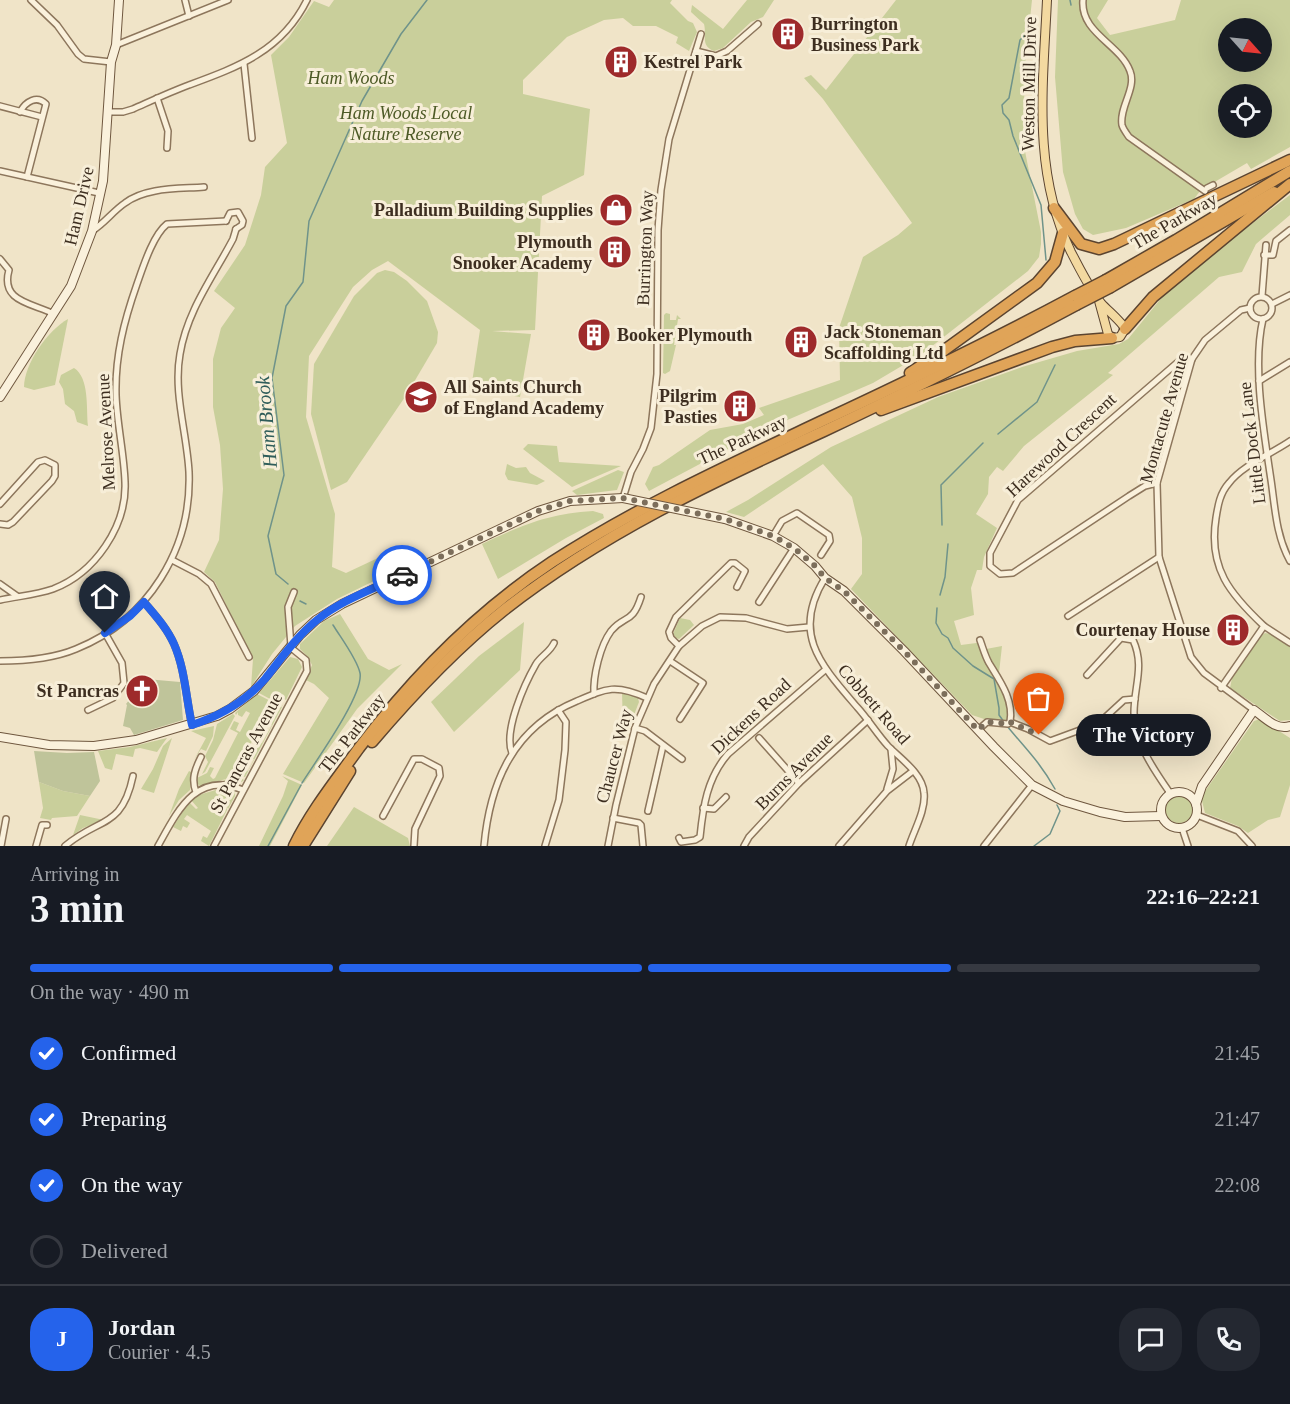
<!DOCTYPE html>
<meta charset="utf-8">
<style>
:root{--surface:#171b24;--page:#242831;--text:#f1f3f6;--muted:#9ea1a6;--line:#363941;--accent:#2563eb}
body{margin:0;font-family:"Times New Roman",serif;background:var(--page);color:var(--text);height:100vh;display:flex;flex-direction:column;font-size:22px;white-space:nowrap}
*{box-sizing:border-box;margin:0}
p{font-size:20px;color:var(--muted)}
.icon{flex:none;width:33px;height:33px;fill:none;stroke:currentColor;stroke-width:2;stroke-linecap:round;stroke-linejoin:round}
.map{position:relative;height:846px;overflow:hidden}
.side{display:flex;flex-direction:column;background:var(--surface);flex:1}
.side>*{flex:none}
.needle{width:39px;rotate:117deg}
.tools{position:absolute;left:1218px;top:18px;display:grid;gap:12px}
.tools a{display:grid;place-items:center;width:54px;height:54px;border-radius:50%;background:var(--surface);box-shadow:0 6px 24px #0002;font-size:30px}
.pin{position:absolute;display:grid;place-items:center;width:51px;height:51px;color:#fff;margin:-62px -26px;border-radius:50% 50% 50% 0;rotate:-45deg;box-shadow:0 0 6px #0007}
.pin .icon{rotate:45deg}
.courier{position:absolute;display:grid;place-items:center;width:60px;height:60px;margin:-30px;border:4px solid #2563eb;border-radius:50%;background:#fff;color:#222;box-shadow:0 2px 8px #0007}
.bubble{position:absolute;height:42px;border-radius:21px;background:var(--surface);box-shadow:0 6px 24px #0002;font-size:20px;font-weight:800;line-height:42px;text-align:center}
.summary em{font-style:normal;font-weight:800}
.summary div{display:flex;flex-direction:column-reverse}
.summary{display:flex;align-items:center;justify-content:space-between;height:102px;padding:0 30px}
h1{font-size:39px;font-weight:800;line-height:45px}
.bar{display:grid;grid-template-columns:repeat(4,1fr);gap:9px 6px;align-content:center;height:72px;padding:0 30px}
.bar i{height:8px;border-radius:4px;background:var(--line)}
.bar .active{background:var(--accent)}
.bar p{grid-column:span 4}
.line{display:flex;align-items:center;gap:15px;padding:0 30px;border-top:2px solid var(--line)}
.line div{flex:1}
.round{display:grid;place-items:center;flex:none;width:63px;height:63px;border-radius:24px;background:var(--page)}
ol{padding:0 30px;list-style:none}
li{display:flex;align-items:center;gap:18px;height:66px}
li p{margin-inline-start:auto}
li .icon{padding:6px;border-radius:50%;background:var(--accent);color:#fff;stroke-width:4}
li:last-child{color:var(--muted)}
li i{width:33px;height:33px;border:3px solid var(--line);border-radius:50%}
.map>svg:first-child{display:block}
.green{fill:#c9cf9b;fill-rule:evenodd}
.cemetery{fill:#bfc49a}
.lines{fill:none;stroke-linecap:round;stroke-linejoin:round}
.stream{stroke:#6f938a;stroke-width:1.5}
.street-casing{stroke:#8d765c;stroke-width:8}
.secondary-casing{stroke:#6f573f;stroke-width:10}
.primary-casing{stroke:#5b4430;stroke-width:10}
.highway-casing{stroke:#5b4430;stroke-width:13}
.street{stroke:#faf1dc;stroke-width:5}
.secondary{stroke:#faf1dc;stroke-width:8}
.primary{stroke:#f3d9a0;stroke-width:8}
.highway{stroke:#e0a458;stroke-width:10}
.secondary-bridge-casing{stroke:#6f573f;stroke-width:10;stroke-linecap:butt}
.highway-bridge-casing{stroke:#5b4430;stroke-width:13;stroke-linecap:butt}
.secondary-bridge{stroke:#faf1dc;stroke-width:8}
.highway-bridge{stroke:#e0a458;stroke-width:10}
.done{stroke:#7c6e5b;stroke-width:6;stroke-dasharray:0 10.8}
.route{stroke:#2563eb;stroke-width:8}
.labels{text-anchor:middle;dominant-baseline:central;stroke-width:6;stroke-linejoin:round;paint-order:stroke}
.poi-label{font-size:18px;font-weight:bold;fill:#3d2e20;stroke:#f7eed8;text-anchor:start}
.park-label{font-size:18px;font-style:italic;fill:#4d5a26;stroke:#f7eed8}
.street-label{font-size:18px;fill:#3d2e20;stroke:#f7eed8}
.water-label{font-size:20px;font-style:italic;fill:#2f5d5a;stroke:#f7eed8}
</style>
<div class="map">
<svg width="1290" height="846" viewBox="0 0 1290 846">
<rect width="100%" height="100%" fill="#f0e4c8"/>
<g class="green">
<polygon points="334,0 672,0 670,3 688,21 693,23 697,32 689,51 676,43 678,37 656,26 633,26 623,18 604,20 567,37 523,80 523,94 590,109 584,175 542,196 535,330 492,331 531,334 520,397 471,389 480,330 388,261 372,270 353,287 309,356 306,417 335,514 332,567 346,573 397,549 405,550 415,561 337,599 295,626 272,654 251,687 253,659 215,582 204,572 219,540 223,489 220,445 213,407 213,359 221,328 235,308 214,291 245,245 261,195 265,167 287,143 271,55 289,37 314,1 329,7"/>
<path d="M 747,0 L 774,0 L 763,17 L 751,22 L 723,48 L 714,51 C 700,46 707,35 704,24 L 691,12 L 692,5 L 723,29 Z"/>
<polygon points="896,0 1032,0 1025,66 1023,141 1041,232 1041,244 1039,257 1028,271 922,354 873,383 762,431 649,491 645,484 653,467 659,465 710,430 743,424 764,415 759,408 840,380 839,328 863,257 898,235 912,223 823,99 804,78 811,75 826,90"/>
<path d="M 1058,0 L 1108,0 L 1097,18 L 1110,35 L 1175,20 L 1181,0 L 1290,0 L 1290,147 L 1251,169 L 1247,163 L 1206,187 L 1203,187 L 1194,199 L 1126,228 L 1093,235 L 1083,229 L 1075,214 L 1063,172 L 1055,77 ZM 1228,28 L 1262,28 L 1262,62 L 1228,62 ZM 1228,94 L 1262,94 L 1262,128 L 1228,128 Z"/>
<polygon points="1290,195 1290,215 1256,244 1242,272 1219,277 1108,373 1113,375 1024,446 1003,471 997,467 989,477 988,494 976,514 997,528 984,557 982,570 977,570 971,588 974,615 954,621 961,645 984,642 986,649 1002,646 999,673 1008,710 1007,720 984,719 972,715 851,589 862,574 862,538 852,497 823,464 744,517 726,512 748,500 831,447 938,397 1022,367 1077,351 1119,344 1128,339 1163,296 1229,241"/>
<polygon points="385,270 394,272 407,281 427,301 438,332 437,343 407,394 347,482 331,490 311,414 314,364 354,296 377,273"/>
<polygon points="666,313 670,314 670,320 676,320 677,315 681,319 678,319 674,345 676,345 670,371 665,374 663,373 664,315"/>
<path d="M 68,319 L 55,385 L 34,390 L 24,387 C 24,364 48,330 68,319 Z"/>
<path d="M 74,368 C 90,378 86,410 88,426 L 77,422 L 74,411 L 65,404 L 63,389 L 59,382 L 61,375 Z"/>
<polygon points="528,444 557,446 559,462 621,466 572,487 523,449"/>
<polygon points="507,464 516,468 526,467 530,473 545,481 537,485 508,480 505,474"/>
<polygon points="618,470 624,472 617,490 577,495 572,491"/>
<path d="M 593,511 L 603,514 L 604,518 L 566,538 L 498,579 L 482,544 C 522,525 548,514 593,511 Z"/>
<polygon points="340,614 368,659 389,670 402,664 357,709 304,783 283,774 329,698 314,684 306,680 312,665 308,657 300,649 300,644 324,621"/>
<polygon points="680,618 690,620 694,625 679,639 676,638 673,634"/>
<polygon points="524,622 520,670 454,732 431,702 479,656"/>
<polygon points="1265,633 1271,634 1290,646 1290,720 1280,721 1230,688 1232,678 1262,635"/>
<polygon points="290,657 298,659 302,667 286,700 284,699 281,704 283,706 259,693"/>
<polygon points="622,692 638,698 639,702 627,733 623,730"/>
<path d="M 257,694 L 282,707 L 245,777 L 241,776 L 240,778 L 244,780 C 240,785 230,781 223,781 L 226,779 L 200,786 L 197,783 L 197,778 L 207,773 L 210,767 L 214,768 L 210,776 L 213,779 L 215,778 L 238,733 L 230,729 L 234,721 L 239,723 L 236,730 L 240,732 L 250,713 L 246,711 L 242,717 L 238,715 L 238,712 L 236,715 L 235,713 ZM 263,720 L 272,725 L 262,743 L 258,742 L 255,748 L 250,745 ZM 247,749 L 253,751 L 250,757 L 254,759 L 248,771 L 244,769 L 238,776 L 234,773 Z"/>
<polygon points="233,714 235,716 205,772 202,774 208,762 205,756 213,740 217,724"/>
<polygon points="1260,719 1290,738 1290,785 1280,817 1268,820 1248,833 1238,826 1205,813 1201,797 1254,721"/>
<polygon points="214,726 213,736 206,751 201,749 194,760 206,738 191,731"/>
<polygon points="167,738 157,752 140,748 135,749 133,757 116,754 112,770 105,768 98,751 130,747"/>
<polygon points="172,738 154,793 141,789 153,769 163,746"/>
<polygon points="189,771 191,772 190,790 179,800 169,816 179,789"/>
<polygon points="282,776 302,785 270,846 259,846 283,796 288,781"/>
<polygon points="39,782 63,791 90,796 77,816 52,818 51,820 40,818 43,808"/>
<polygon points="219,789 235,791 235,796 228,809 221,795 227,810 209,846 201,841 203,836 207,838 211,831 187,815 184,819 190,823 187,828 183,826 181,831 173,827 189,802 196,809 198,808 191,800 202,794"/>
<circle cx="1179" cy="809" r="14"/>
<polygon points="354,807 408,838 410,846 327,846"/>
<polygon points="80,815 104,820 83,828 73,835"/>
</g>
<g class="cemetery">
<polygon points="146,679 180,682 183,720 134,735 130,728 123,726 127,705 126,704 130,699 140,703 142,697 146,698 149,688 144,686"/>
<polygon points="34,751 67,753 94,752 100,781 90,796 63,791 39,782"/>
</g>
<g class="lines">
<g class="stream">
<polyline points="1070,0 1071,5"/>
<polyline points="1025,35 1020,40 1009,98 1002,105 1003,113 1009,120 1013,136 1041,205 1046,260"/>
<polyline points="998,434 1037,402 1055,365"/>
<polyline points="942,525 941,485 983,443"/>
<polyline points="288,584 276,574 268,536 284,475 272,378 286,306 303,282 309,221 362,101 401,34 427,0"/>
<polyline points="940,595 945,577 948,544"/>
<polyline points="300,601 306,604"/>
<polyline points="937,608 936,623 942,634 948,638 953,648 973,666 994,679 999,708 999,715 1004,722"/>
<path d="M 1007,726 C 1025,748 1040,762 1055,789"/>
<path d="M 302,783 C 315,762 364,695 360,673 C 357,659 341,638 333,625"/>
<polyline points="268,846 301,785"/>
<polyline points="1034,846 1050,834 1060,811 1057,805"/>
</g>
<defs>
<g id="street">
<polyline points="31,0 57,25 78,54 84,59 111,62"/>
<polyline points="185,0 189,16"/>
<path d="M 1083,0 C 1080,33 1120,44 1130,71 C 1137,88 1119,107 1122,125 C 1123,129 1127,134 1129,137 L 1205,191"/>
<polyline points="116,45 228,0"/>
<polyline points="696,51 716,56 727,51 758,24"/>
<polyline points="244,64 252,138"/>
<polyline points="157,98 168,131 167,148"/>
<polyline points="0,106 42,117"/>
<path d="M 20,112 C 26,101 37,95 46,104 L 27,177"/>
<path d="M 109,112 L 123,112 L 133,109 C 151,101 170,92 189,85 C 238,67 282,51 307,0"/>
<polyline points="0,171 99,193"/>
<polyline points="1207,188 1213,185"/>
<polyline points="226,221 230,213 238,212 243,221 242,225 236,229"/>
<path d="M 92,231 C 105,223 113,211 125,203 C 146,187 179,189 204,187"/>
<polyline points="1264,255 1273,255 1276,241 1290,230"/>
<path d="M 0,259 L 9,270 C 0,302 32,303 54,314"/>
<polyline points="1262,296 1266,245"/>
<circle cx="1261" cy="308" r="11"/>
<polyline points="1272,304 1290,295"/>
<polyline points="1250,308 1241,310 1205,340 1192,359 1157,483 1159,557 1191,657 1204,673 1254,710"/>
<path d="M 1263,319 C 1252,366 1264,432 1271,480 C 1275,507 1276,536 1290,561"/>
<polyline points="1259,381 1290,362"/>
<polyline points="1157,483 1145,486 1129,496 1013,573 1000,574 990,566 990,553 1018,500 1178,362 1184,359 1192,359"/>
<polyline points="623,498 631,472 643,449 651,428 657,374 658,230 661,190 669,139 701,34"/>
<polyline points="0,504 38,462 45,460 55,465 55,476 52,481 13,522 8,525 0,524"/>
<polyline points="773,536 782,521 797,513 829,535 830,541 821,555"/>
<polyline points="172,560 199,574 211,584 249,657"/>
<path d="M 825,578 C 791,633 820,664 857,707 C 868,719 877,734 888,746 C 901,759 923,774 924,793 C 926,810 914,830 909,846"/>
<polyline points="0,584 17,596"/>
<path d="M 0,600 C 18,596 36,595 53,589 C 95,573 127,526 125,482 C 124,453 117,424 116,395 C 115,356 124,321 137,284 C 143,267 153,235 167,224 L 226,221"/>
<path d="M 144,602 C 155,615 167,628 174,644 C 185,669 186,698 192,725"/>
<polyline points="759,602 794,548"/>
<polyline points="1068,616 1159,557"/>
<path d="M 1264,626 C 1230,594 1208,568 1216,518 C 1218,505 1220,493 1229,483 C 1243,465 1271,454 1290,441"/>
<path d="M 980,640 C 983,648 985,656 989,663 C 1000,681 1014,700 1010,722"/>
<polyline points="291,646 288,607 294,592"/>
<polyline points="679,646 671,638 669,632 676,617 731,563 735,563 745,571 737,587"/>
<path d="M 0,661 C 26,661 52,659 76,649 C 148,620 192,549 189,472 C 187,433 173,393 180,354 C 187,311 213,277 233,239 L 236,229"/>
<polyline points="670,661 703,683 680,719"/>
<path d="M 1087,675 L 1121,638 L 1133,640 C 1145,666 1134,686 1134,713 C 1135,743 1154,770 1170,793"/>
<polyline points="1221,688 1264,626 1290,643"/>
<path d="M 594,694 C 593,676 600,646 611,631 C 625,614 632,625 641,597"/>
<polyline points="88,710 113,698 124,683 122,663 105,633"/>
<polyline points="635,728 645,731 682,759"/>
<polyline points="978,730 987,722 1008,724 1010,722 1028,729 1050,741 1099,723 1124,700 1135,699"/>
<polyline points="759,738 799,783"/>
<path d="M 512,753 C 503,731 525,683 536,664 C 541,656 550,652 554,643"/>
<polyline points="887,789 893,769 891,749"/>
<path d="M 196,792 C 191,779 195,769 201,757"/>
<polyline points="703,808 714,809 726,797"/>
<polyline points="648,811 663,746"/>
<polyline points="1197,815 1238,831 1252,846"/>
<polyline points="383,816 414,759 422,759 439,768 440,776 415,829 414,846"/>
<polyline points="613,818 639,823 641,825 643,846"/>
<polyline points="1182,828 1188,846"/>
<path d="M 679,838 L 681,842 L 695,840 L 700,837 C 703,807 707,778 728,754 L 825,670"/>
<polyline points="1,846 6,819"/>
<polyline points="36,846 42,825 47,825"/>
<path d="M 65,846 C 99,817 122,829 133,776"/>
<path d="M 158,846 C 177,812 196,770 243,790"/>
<polyline points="214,846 307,671 306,660 290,647"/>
<path d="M 484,846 C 490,781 514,727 577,701 C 607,688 616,684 647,698"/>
<polyline points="545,846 559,800 565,750 566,722 558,710"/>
<polyline points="608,846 616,805 635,728 654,684 679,646 702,626 720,617 746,618 787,629 809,627"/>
<polyline points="744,846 749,837 799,783 868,720"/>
<polyline points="839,846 887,791 913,771"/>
<polyline points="984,846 1032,785"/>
</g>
<g id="secondary">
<polyline points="0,397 71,286 92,231 103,181 111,62 116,45 119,0"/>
<polyline points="725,519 773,536 794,548 815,566 825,578 844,591 904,651 994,747 1032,785 1063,801 1100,812 1125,817 1161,816"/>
<polyline points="0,737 49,745 94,746 136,740 217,716 230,709 254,691 300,635 316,620 342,604 538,511 570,501 623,498"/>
<circle cx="1179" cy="810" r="18"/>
<path d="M 1196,804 L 1202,786 L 1254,710 C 1265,718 1277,731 1290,726"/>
</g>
<path id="primary" d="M 1047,0 C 1043,86 1032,172 1071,252 C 1080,269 1089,288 1101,303 C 1107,310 1123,323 1125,329 L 1120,337 L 1112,338 L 1108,334 L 1099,301"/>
<g id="highway">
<polyline points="1054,208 1081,244 1099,249 1114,244 1290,160"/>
<polyline points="1106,280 1176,240 1290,171"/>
<polyline points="1111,287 1274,192"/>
<polyline points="1125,329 1153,297 1290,184"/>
<polyline points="910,373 939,354 1037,283 1055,262 1063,233"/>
<polyline points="881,410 1052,347 1075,341 1112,338"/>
<path d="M 372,742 C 412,695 455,649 504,610 C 601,534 712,482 824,431 C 909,391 994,349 1076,305"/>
<path d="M 294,846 C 311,811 336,780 359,748 C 412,678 478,611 552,562 C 637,507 729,465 820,422 C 906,382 991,341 1075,296"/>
<polyline points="303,846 350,771"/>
</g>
</defs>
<use href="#street" class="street-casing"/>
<use href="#secondary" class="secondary-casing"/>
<use href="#primary" class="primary-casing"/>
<use href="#highway" class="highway-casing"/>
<use href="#street" class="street"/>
<use href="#secondary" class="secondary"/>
<use href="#primary" class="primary"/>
<use href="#highway" class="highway"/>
<defs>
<polyline id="secondary-bridge" points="623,498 725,519"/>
<g id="highway-bridge">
<polyline points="1075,296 1106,280"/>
<polyline points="1076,305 1111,287"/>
</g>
</defs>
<use href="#secondary-bridge" class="secondary-bridge-casing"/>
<use href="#highway-bridge" class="highway-bridge-casing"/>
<use href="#secondary-bridge" class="secondary-bridge"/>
<use href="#highway-bridge" class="highway-bridge"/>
</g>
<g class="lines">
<polyline class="done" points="402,575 538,511 570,501 623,498 725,519 773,536 794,548 815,566 825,578 844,591 904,651 978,730 987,722 1008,724 1010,722 1039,735"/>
<path class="route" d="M 105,633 L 130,616 L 144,602 C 155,615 167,628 174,644 C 185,669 186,698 192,725 C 220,716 245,702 265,679 C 281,659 296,637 317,620 C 341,600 374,589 402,575"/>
</g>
<defs>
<symbol id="building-disc" viewBox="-11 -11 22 22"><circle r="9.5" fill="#9e2a2b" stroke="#f7eed8"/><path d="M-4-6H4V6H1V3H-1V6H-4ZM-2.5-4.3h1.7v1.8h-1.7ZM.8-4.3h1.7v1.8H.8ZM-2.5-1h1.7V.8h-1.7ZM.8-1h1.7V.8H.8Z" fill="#fff"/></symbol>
<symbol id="shop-disc" viewBox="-11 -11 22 22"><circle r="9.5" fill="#9e2a2b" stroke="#f7eed8"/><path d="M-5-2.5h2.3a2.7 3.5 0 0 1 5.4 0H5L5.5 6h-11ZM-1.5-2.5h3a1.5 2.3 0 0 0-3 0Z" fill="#fff"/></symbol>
<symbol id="school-disc" viewBox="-11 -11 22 22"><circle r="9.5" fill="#9e2a2b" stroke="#f7eed8"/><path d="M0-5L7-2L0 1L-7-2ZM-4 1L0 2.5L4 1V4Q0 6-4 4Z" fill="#fff"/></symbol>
<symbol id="church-disc" viewBox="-11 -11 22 22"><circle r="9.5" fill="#9e2a2b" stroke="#f7eed8"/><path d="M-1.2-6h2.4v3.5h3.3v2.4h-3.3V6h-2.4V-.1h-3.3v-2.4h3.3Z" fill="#fff"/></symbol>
</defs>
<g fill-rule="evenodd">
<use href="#building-disc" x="769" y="15" width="38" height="38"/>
<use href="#building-disc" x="602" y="43" width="38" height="38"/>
<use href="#shop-disc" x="597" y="191" width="38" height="38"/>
<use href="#building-disc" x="596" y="233" width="38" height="38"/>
<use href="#building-disc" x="575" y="316" width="38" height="38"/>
<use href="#building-disc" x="782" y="323" width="38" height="38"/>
<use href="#school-disc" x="402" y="378" width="38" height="38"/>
<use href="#building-disc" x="721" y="387" width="38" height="38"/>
<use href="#building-disc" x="1214" y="611" width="38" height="38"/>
<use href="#church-disc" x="123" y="672" width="38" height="38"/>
</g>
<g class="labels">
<g class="poi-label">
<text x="811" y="24">Burrington<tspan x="811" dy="21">Business Park</tspan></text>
<text x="644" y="62">Kestrel Park</text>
<text x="593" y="210" text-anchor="end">Palladium Building Supplies</text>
<text x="592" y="242" text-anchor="end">Plymouth<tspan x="592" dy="21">Snooker Academy</tspan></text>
<text x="824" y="332">Jack Stoneman<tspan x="824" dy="21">Scaffolding Ltd</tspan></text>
<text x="617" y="335">Booker Plymouth</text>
<text x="444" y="387">All Saints Church<tspan x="444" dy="21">of England Academy</tspan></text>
<text x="717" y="396" text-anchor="end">Pilgrim<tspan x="717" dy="21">Pasties</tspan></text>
<text x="1210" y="630" text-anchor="end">Courtenay House</text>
<text x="119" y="691" text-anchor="end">St Pancras</text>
</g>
<g class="park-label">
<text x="351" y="78">Ham Woods</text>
<text x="406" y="113">Ham Woods Local<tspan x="406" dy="21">Nature Reserve</tspan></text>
</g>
<g class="street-label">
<text transform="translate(1029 84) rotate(-89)">Weston Mill Drive</text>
<text transform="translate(79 206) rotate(-77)">Ham Drive</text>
<text transform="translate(1174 221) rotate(-30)">The Parkway</text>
<text transform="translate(645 248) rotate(-88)">Burrington Way</text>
<text transform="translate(1164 418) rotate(-74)">Montacute Avenue</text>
<text transform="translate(106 432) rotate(-93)">Melrose Avenue</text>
<text transform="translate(742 440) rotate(-25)">The Parkway</text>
<text transform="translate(1252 443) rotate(-97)">Little Dock Lane</text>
<text transform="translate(1061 445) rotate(-43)">Harewood Crescent</text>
<text transform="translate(874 704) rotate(49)">Cobbett Road</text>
<text transform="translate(751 716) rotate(-43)">Dickens Road</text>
<text transform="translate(352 733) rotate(-52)">The Parkway</text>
<text transform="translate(246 753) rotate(-62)">St Pancras Avenue</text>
<text transform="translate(614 756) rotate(-75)">Chaucer Way</text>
<text transform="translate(794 771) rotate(-45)">Burns Avenue</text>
</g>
<g class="water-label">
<text transform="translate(266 422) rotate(-95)">Ham Brook</text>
</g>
</g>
</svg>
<div class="tools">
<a><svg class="needle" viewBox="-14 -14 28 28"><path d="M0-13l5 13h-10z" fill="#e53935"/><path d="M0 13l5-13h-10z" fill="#9ea1a6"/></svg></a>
<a><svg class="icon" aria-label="locate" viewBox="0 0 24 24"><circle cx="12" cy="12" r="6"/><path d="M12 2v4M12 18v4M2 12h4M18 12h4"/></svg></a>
</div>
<div class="pin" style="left:1039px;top:735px;background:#ea580c"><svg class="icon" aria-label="bag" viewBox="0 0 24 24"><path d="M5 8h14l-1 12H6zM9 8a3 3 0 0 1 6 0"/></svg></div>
<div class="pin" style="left:105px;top:633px;background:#1f2937"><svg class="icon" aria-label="home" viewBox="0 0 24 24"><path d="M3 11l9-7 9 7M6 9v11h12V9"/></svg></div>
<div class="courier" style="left:402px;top:575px"><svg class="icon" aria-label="car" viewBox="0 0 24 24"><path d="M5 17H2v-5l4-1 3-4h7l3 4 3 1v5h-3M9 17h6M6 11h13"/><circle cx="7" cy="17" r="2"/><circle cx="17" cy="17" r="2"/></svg></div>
<div class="bubble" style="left:1076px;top:714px;width:135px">The Victory</div>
</div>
<section class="side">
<div class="summary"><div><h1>3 min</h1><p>Arriving in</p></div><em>22:16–22:21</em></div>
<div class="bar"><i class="active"></i><i class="active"></i><i class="active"></i><i></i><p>On the way · 490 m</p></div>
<ol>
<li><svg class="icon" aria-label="check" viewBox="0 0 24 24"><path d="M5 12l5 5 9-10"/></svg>Confirmed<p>21:45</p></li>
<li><svg class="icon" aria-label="check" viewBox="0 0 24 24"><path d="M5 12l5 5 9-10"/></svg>Preparing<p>21:47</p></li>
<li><svg class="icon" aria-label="check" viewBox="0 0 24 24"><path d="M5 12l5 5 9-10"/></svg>On the way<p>22:08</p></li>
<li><i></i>Delivered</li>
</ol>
<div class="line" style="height:108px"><b class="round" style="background:var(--accent);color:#fff">J</b><div><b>Jordan</b><p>Courier · 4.5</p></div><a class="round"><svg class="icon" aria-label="chat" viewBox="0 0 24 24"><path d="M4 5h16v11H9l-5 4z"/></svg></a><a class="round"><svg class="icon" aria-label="phone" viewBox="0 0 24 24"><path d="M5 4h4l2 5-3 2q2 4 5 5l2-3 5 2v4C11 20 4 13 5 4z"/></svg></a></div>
</section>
